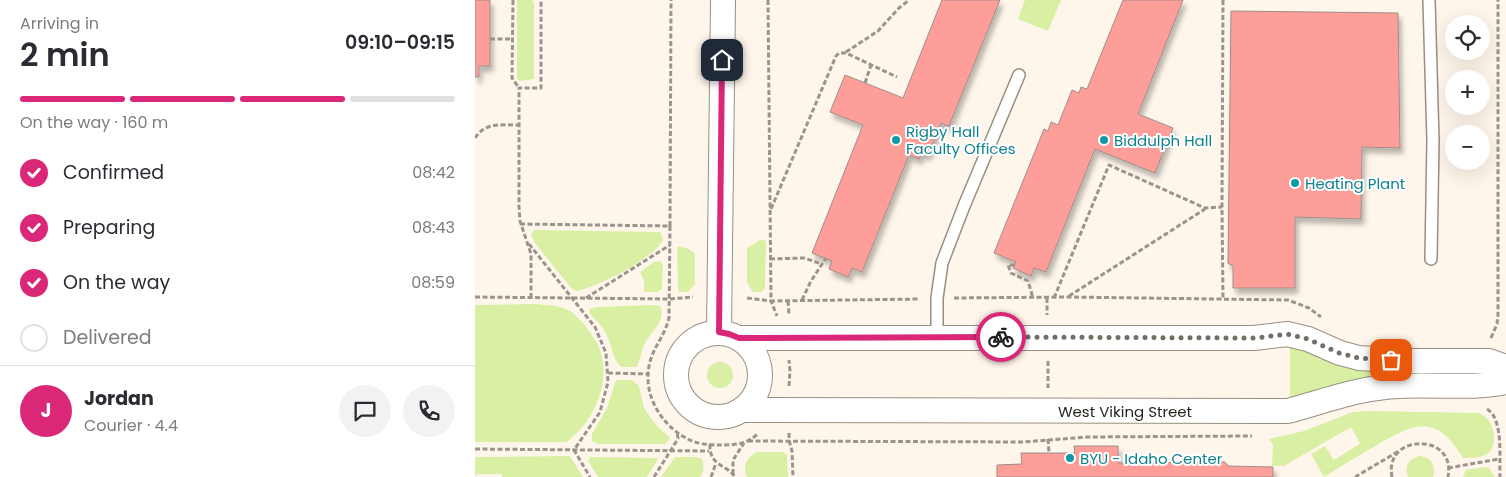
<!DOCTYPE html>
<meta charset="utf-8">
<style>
:root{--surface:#fff;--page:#f2f2f3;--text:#2b2b33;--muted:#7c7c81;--line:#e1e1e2;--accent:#db2777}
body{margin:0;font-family:Poppins,sans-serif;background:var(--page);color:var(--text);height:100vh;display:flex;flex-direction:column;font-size:19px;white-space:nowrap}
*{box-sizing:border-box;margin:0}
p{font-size:16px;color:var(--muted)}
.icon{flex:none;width:28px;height:28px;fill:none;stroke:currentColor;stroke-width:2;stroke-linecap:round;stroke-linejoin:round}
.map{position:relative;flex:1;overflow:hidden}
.drawer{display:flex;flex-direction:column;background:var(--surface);width:475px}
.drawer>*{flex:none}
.tools{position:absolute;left:970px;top:15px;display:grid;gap:10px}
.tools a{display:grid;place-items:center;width:45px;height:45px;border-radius:50%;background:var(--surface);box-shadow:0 5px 20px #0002;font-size:25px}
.pin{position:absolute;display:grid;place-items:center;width:42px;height:42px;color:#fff;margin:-21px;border-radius:10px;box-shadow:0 2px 8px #0006}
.courier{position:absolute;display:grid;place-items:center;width:50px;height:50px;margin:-25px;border:4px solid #db2777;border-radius:50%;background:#fff;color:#222;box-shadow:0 1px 6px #0007}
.summary em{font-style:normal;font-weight:600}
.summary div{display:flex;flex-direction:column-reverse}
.summary{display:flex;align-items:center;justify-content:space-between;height:85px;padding:0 20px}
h1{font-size:32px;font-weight:600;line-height:38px}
.bar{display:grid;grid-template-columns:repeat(4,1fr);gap:8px 5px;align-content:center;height:60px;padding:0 20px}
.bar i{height:6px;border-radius:4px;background:var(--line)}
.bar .on{background:var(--accent)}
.bar p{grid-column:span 4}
.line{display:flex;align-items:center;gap:12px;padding:0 20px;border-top:1px solid var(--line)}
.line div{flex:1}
.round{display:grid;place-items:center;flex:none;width:52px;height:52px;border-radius:26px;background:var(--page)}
ol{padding:0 20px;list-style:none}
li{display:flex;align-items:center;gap:15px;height:55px}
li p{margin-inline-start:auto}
li .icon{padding:5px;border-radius:50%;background:var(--accent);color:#fff;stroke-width:4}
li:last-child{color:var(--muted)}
li i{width:28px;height:28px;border:2px solid var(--line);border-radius:50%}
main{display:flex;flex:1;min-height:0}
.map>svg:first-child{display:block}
.green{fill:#d9efa3}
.building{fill:#fd9f98;stroke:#9e8c8a;filter:url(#shadow)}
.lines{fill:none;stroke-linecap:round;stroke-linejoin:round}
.service-casing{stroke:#998e82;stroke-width:14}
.minor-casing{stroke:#998e82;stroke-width:26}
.path{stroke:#9a948c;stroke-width:3;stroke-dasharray:5 2.5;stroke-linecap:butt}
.service{stroke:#fff;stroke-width:11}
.minor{stroke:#fff;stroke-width:24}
.done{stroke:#736d66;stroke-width:5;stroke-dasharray:0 9}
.route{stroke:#db2777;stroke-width:6}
.culture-dot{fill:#0f9aa8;stroke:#fff;stroke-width:2}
.labels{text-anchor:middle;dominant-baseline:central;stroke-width:4;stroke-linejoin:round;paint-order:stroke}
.culture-label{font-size:15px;fill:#0d838f;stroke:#fff;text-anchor:start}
.street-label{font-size:15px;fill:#27231e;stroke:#fff}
</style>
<main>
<section class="drawer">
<div class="summary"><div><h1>2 min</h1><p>Arriving in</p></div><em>09:10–09:15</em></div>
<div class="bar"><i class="on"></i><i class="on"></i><i class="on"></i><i></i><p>On the way · 160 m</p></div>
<ol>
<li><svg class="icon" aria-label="check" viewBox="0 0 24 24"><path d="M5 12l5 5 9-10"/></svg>Confirmed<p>08:42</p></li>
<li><svg class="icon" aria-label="check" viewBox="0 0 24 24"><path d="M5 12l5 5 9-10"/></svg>Preparing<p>08:43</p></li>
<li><svg class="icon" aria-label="check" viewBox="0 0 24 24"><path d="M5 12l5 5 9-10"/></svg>On the way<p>08:59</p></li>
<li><i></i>Delivered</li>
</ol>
<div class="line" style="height:90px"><b class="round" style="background:var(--accent);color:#fff">J</b><div><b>Jordan</b><p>Courier · 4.4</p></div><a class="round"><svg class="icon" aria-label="chat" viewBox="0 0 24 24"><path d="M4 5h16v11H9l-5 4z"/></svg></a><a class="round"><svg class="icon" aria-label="phone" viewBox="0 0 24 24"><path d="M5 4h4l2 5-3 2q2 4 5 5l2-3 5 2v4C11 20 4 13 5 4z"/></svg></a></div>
</section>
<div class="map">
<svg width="1031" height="477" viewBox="0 0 1031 477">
<defs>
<filter id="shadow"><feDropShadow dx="3" dy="5.5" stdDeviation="2.5" flood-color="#0004"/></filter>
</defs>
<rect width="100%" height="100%" fill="#fff6eb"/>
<g class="green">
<polygon points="42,0 57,0 59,3 59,79 45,81 42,79"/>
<polygon points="550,0 586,0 573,31 543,19"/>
<path d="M 59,230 L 182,232 L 185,232 L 188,239 C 182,257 121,288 101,291 L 96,288 L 60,243 L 56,234 Z"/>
<polygon points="285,240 289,240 291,242 290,288 287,292 278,292 272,283 272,248"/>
<polygon points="203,246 214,249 220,254 220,284 213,292 204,292 203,287 202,248"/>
<polygon points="184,261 188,264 187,289 182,292 169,292 169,281 165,272 179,262"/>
<path d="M 59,304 C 70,305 83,305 93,310 C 102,315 109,324 115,332 C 117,336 121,341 123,345 C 139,379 119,421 92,442 L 0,442 L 0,305 Z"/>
<path d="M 179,305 L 185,306 C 192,320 176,332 170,343 C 167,350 165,359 162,367 L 146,367 C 136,357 137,342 129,330 C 125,323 118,319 114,312 L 115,309 L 121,307 Z"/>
<polygon points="815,345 896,370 896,377 815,401"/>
<circle cx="245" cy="375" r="13"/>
<polygon points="141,380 157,380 164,386 169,408 175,417 184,428 194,437 195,439 190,444 123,444 117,441 117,434 132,408"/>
<path d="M 892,411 L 1004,413 C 1008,415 1011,417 1014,421 C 1020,429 1022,448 1012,454 C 1006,458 995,458 988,458 C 961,414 941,422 902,445 C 884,455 867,466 849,477 L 836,454 L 850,446 L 859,460 L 883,445 L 885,443 L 876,427 L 809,466 L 797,466 L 798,445 L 794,439 L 829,431 L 878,412 Z"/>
<path d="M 282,452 L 307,452 L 312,455 L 313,477 L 272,477 C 267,465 271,458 282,452 Z"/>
<polygon points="95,456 108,477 27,477 27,474 3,474 0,476 0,457"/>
<path d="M 943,456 C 955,456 962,465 958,477 L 933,477 C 929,467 933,460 943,456 Z"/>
<polygon points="115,457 182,458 183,459 172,477 123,477 113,461"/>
<path d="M 200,457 L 221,457 L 227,459 C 229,466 229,471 225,477 L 186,477 Z"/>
<polygon points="1009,467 1014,468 1020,477 988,477 991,470"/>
</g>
<g class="building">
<polygon points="0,0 15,0 15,66 4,66 4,77 0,77"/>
<polygon points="467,0 525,0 474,126 466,123 453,155 447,153 444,159 434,155 387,272 377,268 373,277 354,269 357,261 337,253 388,125 355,112 370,75 428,98"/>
<polygon points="648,0 708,0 663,114 698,128 680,173 620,149 571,272 559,268 556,276 538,268 541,262 519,253 569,129 573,131 576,122 583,125 597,90 604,93 606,87 612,89"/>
<polygon points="756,11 923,13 925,148 887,147 886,219 820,217 820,288 758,288 758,266 753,263"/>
<polygon points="599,446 643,446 643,463 750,462 753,466 798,467 798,477 522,477 522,465 547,464 546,453 600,453"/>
</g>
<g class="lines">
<defs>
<g id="service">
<polyline points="954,0 958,140 956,259"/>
<polyline points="462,337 462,298 467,263 489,206 544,75"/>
</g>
<g id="minor">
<polyline points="244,332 248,0"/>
<circle cx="243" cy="375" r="42"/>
<polyline points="264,338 779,338 812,334 833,339 865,353 884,358 932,361 1014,361 1031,367"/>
<path d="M 266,410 L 813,411 C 850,401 886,387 925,386 C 961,384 996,389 1031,382"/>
</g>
</defs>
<use href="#service" class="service-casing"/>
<use href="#minor" class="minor-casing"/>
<g class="path">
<polyline points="38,0 37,78 44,88"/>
<polyline points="293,0 296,301 445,299"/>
<polyline points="748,0 747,207 748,299"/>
<polyline points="15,39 38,39"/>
<polyline points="371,52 403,31 424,8 434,0"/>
<polyline points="390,83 396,65"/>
<path d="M 0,138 C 10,122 27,125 44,125"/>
<polyline points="296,209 361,56 364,53 371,53 422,77"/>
<path d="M 45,224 L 195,226 L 194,318 C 188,342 173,350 173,378 C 173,405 193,431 217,441 C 225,444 235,445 244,445 C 252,445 262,445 270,442 C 275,440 279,437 283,434"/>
<polyline points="195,226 196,0"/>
<polyline points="54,244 120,327 131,353 133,382 125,412 99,450 115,477"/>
<polyline points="295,259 329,258 347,264"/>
<polyline points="540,265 533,265 536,273 553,281 558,298"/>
<polyline points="594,296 730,209"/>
<polyline points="0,297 195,299 218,297"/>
<polyline points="56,298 56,254 45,221 44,207 44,88 66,88 66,0"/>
<polyline points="111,298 195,245"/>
<polyline points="272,298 296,301 302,316"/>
<polyline points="479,298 593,297 813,300 834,308 846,317"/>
<polyline points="572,298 572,315"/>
<polyline points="579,298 634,165 730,208 747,207"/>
<polyline points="327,300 336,281 351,258"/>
<polyline points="313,301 314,314"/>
<polyline points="1016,338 1022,324 1023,315 1023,0"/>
<polyline points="573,361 573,388"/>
<polyline points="133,373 173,374"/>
<polyline points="314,386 315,371 314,360"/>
<path d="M 1012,409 C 1029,419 1024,460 1025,477"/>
<polyline points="314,433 314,440 317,451 318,477"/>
<polyline points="573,439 574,453"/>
<polyline points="273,441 548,442 612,437 777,436"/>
<path d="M 235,444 C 234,467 252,464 260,477"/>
<polyline points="0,449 234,451"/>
<polyline points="973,468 1024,459"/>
<polyline points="258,474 258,460 269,443"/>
<polyline points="179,477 201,442 203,438 202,432"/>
<polyline points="236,477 241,463"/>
<polyline points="880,477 924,451"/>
<path d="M 917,477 C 908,433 982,432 973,477"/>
</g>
<use href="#service" class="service"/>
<use href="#minor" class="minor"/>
</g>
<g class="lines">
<polyline class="done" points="526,337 780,338 812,334 833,339 864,353 884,358 916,360"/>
<polyline class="route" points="247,60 244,332 254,334 264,338 526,337"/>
</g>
<g class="culture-dot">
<circle cx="421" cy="140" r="5"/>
<circle cx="629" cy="140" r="5"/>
<circle cx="820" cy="183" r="5"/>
<circle cx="595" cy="458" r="5"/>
</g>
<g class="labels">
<g class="culture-label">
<text x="431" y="131">Rigby Hall<tspan x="431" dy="17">Faculty Offices</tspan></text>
<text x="639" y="140">Biddulph Hall</text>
<text x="830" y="183">Heating Plant</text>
<text x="605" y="458">BYU - Idaho Center</text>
</g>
<g class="street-label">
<text x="650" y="411">West Viking Street</text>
</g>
</g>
</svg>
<div class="tools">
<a><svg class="icon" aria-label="locate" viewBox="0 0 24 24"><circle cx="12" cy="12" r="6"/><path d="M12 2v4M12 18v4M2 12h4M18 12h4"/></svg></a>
<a>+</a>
<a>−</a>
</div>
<div class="pin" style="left:916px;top:360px;background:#ea580c"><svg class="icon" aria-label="bag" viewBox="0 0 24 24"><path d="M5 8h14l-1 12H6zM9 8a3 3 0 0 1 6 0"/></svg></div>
<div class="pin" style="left:247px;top:60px;background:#1f2937"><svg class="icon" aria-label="home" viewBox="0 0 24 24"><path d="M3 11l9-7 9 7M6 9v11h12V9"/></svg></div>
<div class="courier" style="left:526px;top:337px"><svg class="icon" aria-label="bike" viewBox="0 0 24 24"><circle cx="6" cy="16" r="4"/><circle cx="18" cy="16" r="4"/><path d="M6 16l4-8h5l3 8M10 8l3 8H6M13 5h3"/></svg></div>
</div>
</main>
